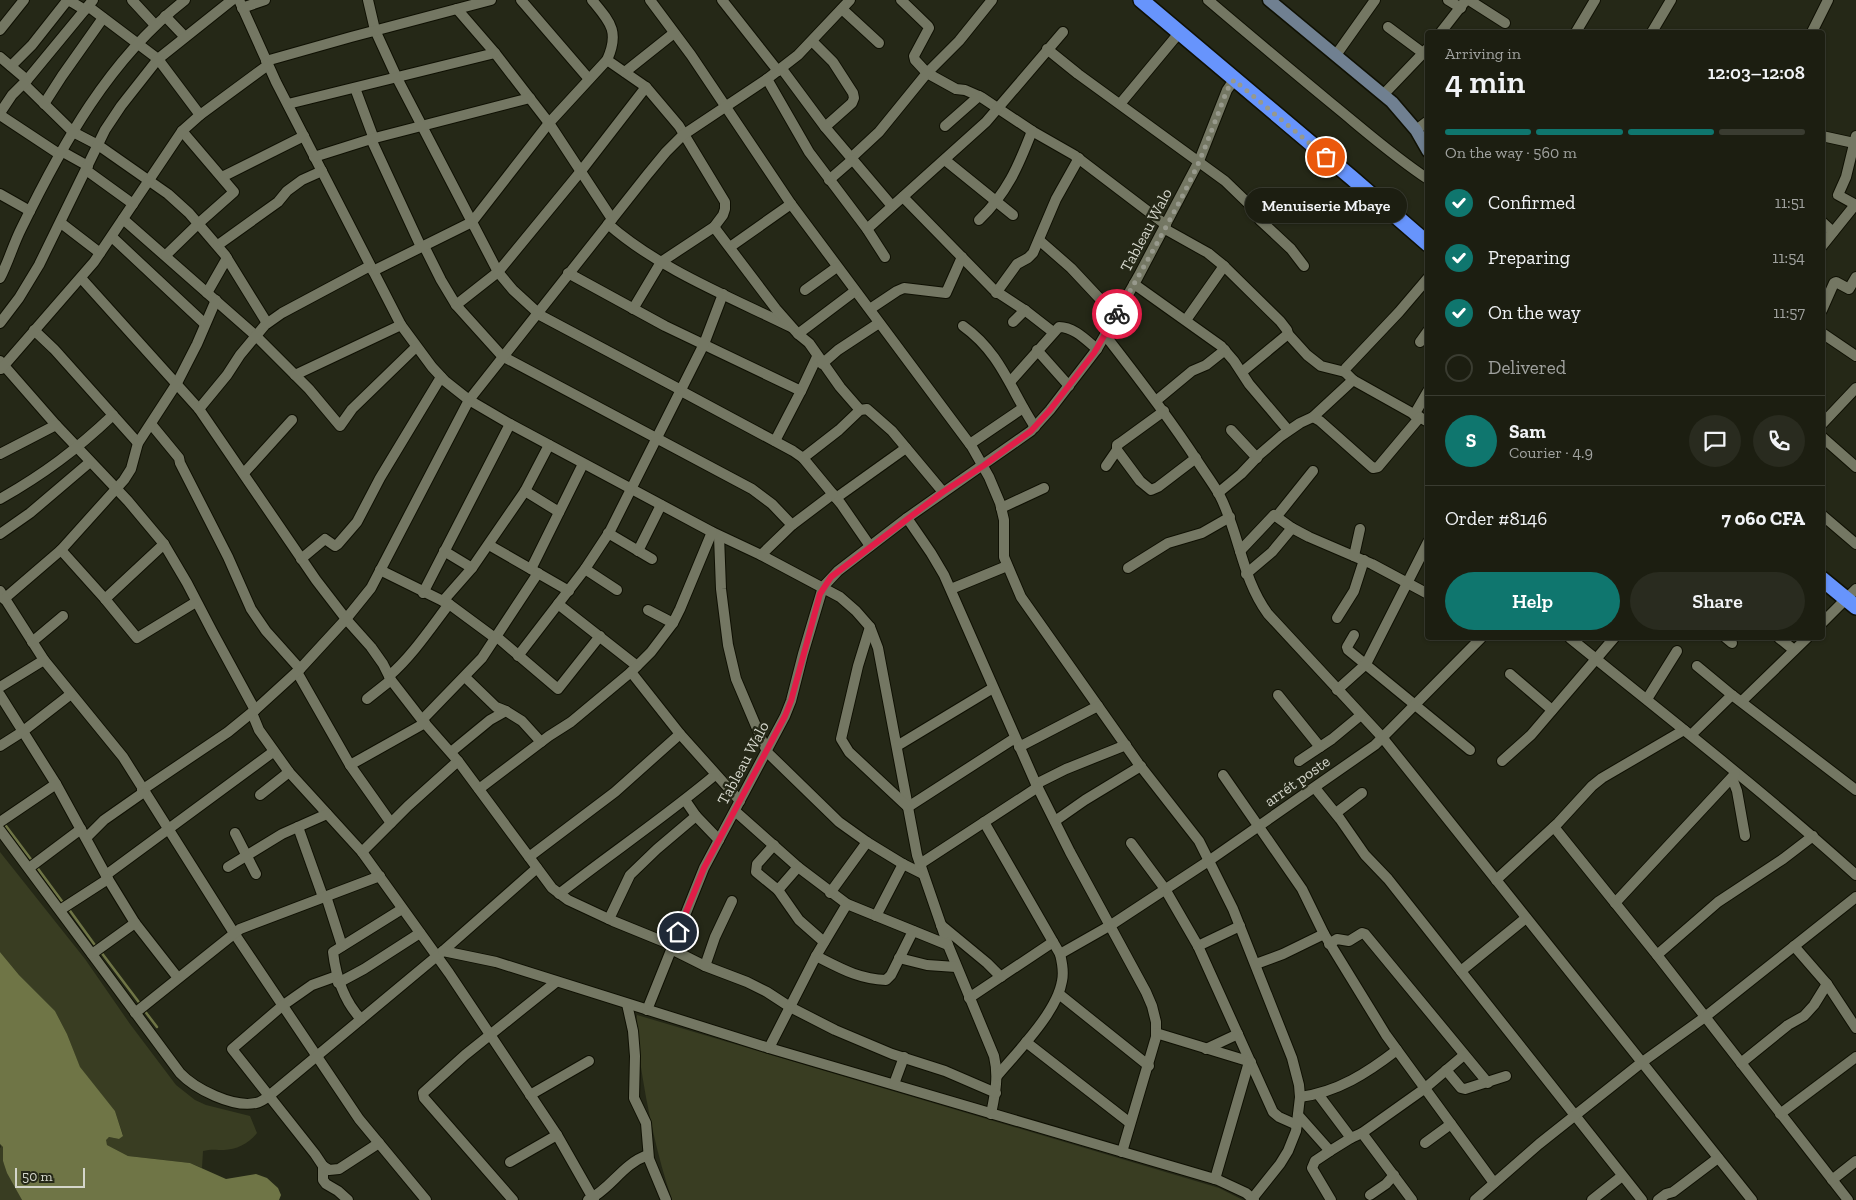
<!DOCTYPE html>
<meta charset="utf-8">
<style>
:root{--surface:#1c1e11;--page:#292b1f;--text:#f1f3f6;--muted:#a0a29f;--line:#3a3c31;--accent:#0f766e}
body{margin:0;font-family:"Zilla Slab",serif;background:var(--page);color:var(--text);height:100vh;display:flex;flex-direction:column;font-size:19px;white-space:nowrap}
*{box-sizing:border-box;margin:0}
p{font-size:16px;color:var(--muted)}
.icon{flex:none;width:28px;height:28px;fill:none;stroke:currentColor;stroke-width:2;stroke-linecap:round;stroke-linejoin:round}
.map{position:relative;flex:1;overflow:hidden}
.details{position:absolute;left:1425px;top:30px;width:400px;height:610px;display:flex;flex-direction:column;background:var(--surface);border-radius:5px;box-shadow:0 1px 4px #0004,0 0 0 1px var(--line)}
.details>*{flex:none}
.scale{position:absolute;left:15px;bottom:12px;width:70px;box-sizing:border-box;padding-left:5px;border:2px solid #d4d6cb;border-top:0;font-size:14px;line-height:18px;white-space:nowrap;color:#d4d6cb;-webkit-text-stroke:4px #252817;paint-order:stroke}
.pin{position:absolute;display:grid;place-items:center;width:42px;height:42px;color:#fff;margin:-21px;border:2px solid #fff;border-radius:50%;box-shadow:0 1px 5px #0007}
.courier{position:absolute;display:grid;place-items:center;width:50px;height:50px;margin:-25px;border:4px solid #e11d48;border-radius:50%;background:#fff;color:#222;box-shadow:0 1px 6px #0007}
.bubble{position:absolute;height:35px;border-radius:18px;background:var(--surface);box-shadow:0 1px 4px #0004,0 0 0 1px var(--line);font-size:16px;font-weight:600;line-height:35px;text-align:center}
.overview em{font-style:normal;font-weight:600}
.overview div{display:flex;flex-direction:column-reverse}
.overview{display:flex;align-items:center;justify-content:space-between;height:85px;padding:0 20px}
h1{font-size:32px;font-weight:600;line-height:38px}
.bar{display:grid;grid-template-columns:repeat(4,1fr);gap:8px 5px;align-content:center;height:60px;padding:0 20px}
.bar i{height:6px;border-radius:4px;background:var(--line)}
.bar .current{background:var(--accent)}
.bar p{grid-column:span 4}
.line{display:flex;align-items:center;gap:12px;padding:0 20px;border-top:1px solid var(--line)}
.line div{flex:1}
.round{display:grid;place-items:center;flex:none;width:52px;height:52px;border-radius:26px;background:var(--page)}
ol{padding:0 20px;list-style:none}
li{display:flex;align-items:center;gap:15px;height:55px}
li p{margin-inline-start:auto}
li .icon{padding:5px;border-radius:50%;background:var(--accent);color:#fff;stroke-width:4}
li:last-child{color:var(--muted)}
li i{width:28px;height:28px;border:2px solid var(--line);border-radius:50%}
.button{display:flex;gap:10px;margin-top:auto;padding:10px 20px}
.button a{flex:1;height:58px;border-radius:30px;background:var(--accent);color:#fff;font-size:20px;font-weight:600;line-height:58px;text-align:center}
.button a+a{background:var(--page);color:var(--text)}
.map>svg:first-child{display:block}
.green{fill:#393d22}
.water{fill:#6f7546}
.lines{fill:none;stroke-linecap:round;stroke-linejoin:round}
.stream{stroke:#6f7546;stroke-width:2.5}
.street-casing{stroke:#0f1003;stroke-width:12}
.secondary-casing{stroke:#0f1003;stroke-width:15}
.highway-casing{stroke:#0f1003;stroke-width:18}
.street{stroke:#747763;stroke-width:10}
.secondary{stroke:#708091;stroke-width:12}
.highway{stroke:#6794fc;stroke-width:15}
.done{stroke:#97998c;stroke-width:5;stroke-dasharray:0 9}
.route{stroke:#e11d48;stroke-width:6}
.labels{text-anchor:middle;dominant-baseline:central;stroke-width:4.5;stroke-linejoin:round;paint-order:stroke}
.street-label{font-size:16px;fill:#d4d6cb;stroke:#252817}
</style>
<div class="map">
<svg width="1856" height="1200" viewBox="0 0 1856 1200">
<rect width="100%" height="100%" fill="#252817"/>
<g class="green">
<path d="M 0,852 L 85,959 L 130,1024 L 176,1085 L 195,1100 L 206,1105 L 250,1116 L 257,1133 C 250,1143 236,1150 224,1150 C 216,1150 211,1149 203,1151 L 202,1168 L 190,1163 L 128,1156 L 107,1145 L 105,1140 L 109,1137 L 119,1139 L 123,1135 L 115,1111 L 80,1068 L 67,1034 L 55,1011 L 19,975 L 0,952 Z"/>
<path d="M 637,1015 L 1199,1182 L 1219,1188 L 1243,1200 L 672,1200 C 657,1155 647,1108 640,1061 C 638,1046 635,1029 637,1015 Z"/>
<polygon points="0,1144 3,1147 3,1161 22,1200 0,1200 0,1148 1,1147"/>
</g>
<polygon class="water" points="0,952 19,975 55,1011 67,1034 80,1067 115,1111 123,1136 119,1139 109,1137 106,1140 107,1145 128,1156 190,1163 226,1179 256,1174 267,1178 278,1188 281,1195 279,1200 22,1200 7,1173 3,1161 3,1147 0,1144"/>
<g class="lines">
<g class="stream">
<polyline points="3,822 33,862"/>
<polyline points="36,866 64,904"/>
<polyline points="68,908 97,948"/>
<polyline points="101,952 141,1005"/>
<polyline points="144,1010 157,1027"/>
</g>
<defs>
<g id="street">
<polyline points="132,0 155,25"/>
<path d="M 239,0 L 276,82 L 401,325 L 432,367 L 445,381 L 469,400 L 510,424 L 712,532 L 761,555 L 840,597 L 856,611 L 870,627 L 878,648 L 917,855 L 948,945 L 994,1056 C 999,1077 995,1094 991,1114"/>
<polyline points="368,0 375,30 397,78 498,272 513,290 537,312"/>
<polyline points="521,0 589,79"/>
<polyline points="650,0 691,55 791,204 972,447 989,477 1000,503 1004,520 1004,557 1021,597 1138,763 1199,841 1233,909 1292,1058 1299,1085 1300,1097 1296,1131 1288,1151 1280,1164 1252,1199"/>
<polyline points="722,0 778,71"/>
<polyline points="901,0 928,26 929,28 914,56 915,60 927,73 956,89 965,90 981,97 1032,131 1074,155 1166,225"/>
<path d="M 1208,0 C 1249,35 1290,69 1331,103 C 1363,129 1393,156 1428,179"/>
<polyline points="1448,0 1461,8"/>
<polyline points="1469,0 1505,23"/>
<polyline points="89,7 158,59 200,115"/>
<polyline points="242,8 265,0"/>
<polyline points="457,9 495,53 549,123 612,219"/>
<polyline points="842,9 879,43"/>
<polyline points="165,16 185,37"/>
<polyline points="1388,27 1423,53"/>
<polyline points="0,30 24,0"/>
<polyline points="1441,32 1466,0"/>
<polyline points="1576,32 1595,0"/>
<polyline points="1652,32 1671,0"/>
<polyline points="1812,32 1828,0"/>
<polyline points="813,42 833,62 853,93 854,98 852,103 825,127"/>
<polyline points="1047,49 1078,74 1225,181 1255,210 1260,220 1291,249 1304,266"/>
<polyline points="1336,55 1375,0"/>
<polyline points="0,57 27,80"/>
<polyline points="607,60 646,87 679,126 725,202 725,209 723,215 714,227 661,262 633,309"/>
<polyline points="266,61 351,37 491,0"/>
<polyline points="11,66 32,45 66,2 70,1 85,10"/>
<polyline points="782,69 825,127 892,206"/>
<polyline points="625,72 674,33"/>
<polyline points="767,79 809,152 867,229 885,257"/>
<polyline points="24,84 73,132 98,145 168,194 189,213 225,255 267,323"/>
<polyline points="355,88 374,139"/>
<polyline points="1383,95 1428,48"/>
<polyline points="44,104 62,76 103,18"/>
<polyline points="288,104 495,53"/>
<polyline points="1120,104 1179,33"/>
<polyline points="0,113 12,95 27,80 93,0"/>
<polyline points="0,115 59,154"/>
<polyline points="945,126 979,96"/>
<polyline points="1416,130 1428,121"/>
<polyline points="1822,136 1854,143"/>
<polyline points="1856,136 1846,177 1838,195 1856,205"/>
<polyline points="371,139 421,247"/>
<polyline points="61,151 88,166"/>
<polyline points="314,157 371,139 530,98"/>
<polyline points="851,158 879,132 927,73 959,41 992,0"/>
<polyline points="945,160 1013,215"/>
<polyline points="86,170 133,204"/>
<polyline points="222,177 304,136"/>
<polyline points="829,180 852,160"/>
<polyline points="0,194 30,211"/>
<polyline points="903,197 994,290 1026,311 1053,332"/>
<polyline points="123,219 256,336 309,389 340,426 352,409 416,347"/>
<path d="M 979,220 C 1007,193 1018,167 1032,131"/>
<polyline points="1822,222 1833,232"/>
<polyline points="61,223 100,253"/>
<path d="M 608,224 C 659,269 730,297 791,327"/>
<polyline points="714,227 776,309 798,334 855,291"/>
<polyline points="867,229 986,122 1063,32"/>
<polyline points="1165,229 1208,253 1224,266 1186,320"/>
<polyline points="112,237 205,324"/>
<polyline points="1039,240 1071,268 1116,316"/>
<polyline points="218,245 278,202 287,191 302,180 322,171"/>
<polyline points="424,246 441,280 456,305 502,356 752,489 772,504 792,525"/>
<polyline points="1822,246 1855,205"/>
<polyline points="730,247 791,204"/>
<polyline points="166,255 199,223 234,192 182,131"/>
<polyline points="1224,266 1280,321 1287,330 1288,334 1307,355 1321,366 1345,372"/>
<path d="M 373,271 L 472,222 L 549,123 L 607,60 C 620,31 610,22 592,0"/>
<polyline points="568,273 665,326 801,391 817,357"/>
<path d="M 0,278 C 8,263 13,245 21,229 C 62,145 109,59 185,0"/>
<polyline points="81,278 199,409 316,580 346,619 371,647 383,664 391,680 422,720 458,761 552,888 568,900 613,921 672,945"/>
<polyline points="1428,278 1399,312 1346,368 1345,372 1353,380 1428,422"/>
<polyline points="1134,284 1221,346 1234,361 1249,384 1288,430"/>
<polyline points="805,290 837,267"/>
<polyline points="207,293 227,258"/>
<polyline points="996,293 1017,264 1028,258 1033,253 1056,199 1079,158"/>
<polyline points="456,305 498,272 581,171 646,87"/>
<polyline points="870,309 897,291 904,288 946,293 962,257"/>
<polyline points="1822,310 1834,283 1836,282 1849,289 1856,277"/>
<polyline points="536,313 681,390"/>
<polyline points="1013,322 1025,310"/>
<polyline points="0,323 19,298 39,265 105,130 121,106 158,59 232,0"/>
<path d="M 963,326 C 1001,353 1011,391 1035,427"/>
<polyline points="34,330 54,349 138,443"/>
<polyline points="1822,333 1856,356"/>
<polyline points="798,334 809,343 840,387 860,410"/>
<path d="M 1105,335 C 1137,376 1168,416 1196,459 C 1203,470 1212,482 1219,494 C 1240,534 1241,577 1268,614 L 1382,737 L 1752,1200"/>
<polyline points="1420,342 1428,331"/>
<polyline points="1037,350 1069,386"/>
<polyline points="0,361 56,425 128,501 164,544 187,583 212,631 255,710"/>
<polyline points="822,364 838,350 879,323"/>
<polyline points="1,369 94,262 182,131 200,115 268,65"/>
<polyline points="1242,372 1288,334"/>
<polyline points="295,375 401,325"/>
<path d="M 1010,382 L 1059,327 C 1074,327 1086,340 1097,349"/>
<polyline points="681,391 793,451 803,458 839,430 860,410 867,409 892,431 943,492"/>
<polyline points="1157,400 1192,371 1206,365 1225,350"/>
<polyline points="199,409 227,375 240,355 265,325 282,313 370,266"/>
<polyline points="1164,411 1120,443 1117,445 1117,450 1140,481 1151,490 1158,487 1196,458"/>
<polyline points="1414,415 1428,391"/>
<polyline points="1313,417 1320,421 1373,468 1378,467 1420,417"/>
<polyline points="151,424 179,458 180,463 228,557 251,609 266,631 300,669"/>
<polyline points="1822,424 1856,388"/>
<polyline points="1231,430 1257,458"/>
<polyline points="1822,437 1856,467"/>
<polyline points="775,441 801,391"/>
<polyline points="970,444 1023,408"/>
<polyline points="0,454 56,425"/>
<polyline points="803,458 841,504 870,546"/>
<polyline points="1106,466 1117,450"/>
<polyline points="244,473 292,420"/>
<polyline points="525,491 559,512"/>
<polyline points="1218,493 1241,474 1259,455 1281,436 1300,423 1313,417 1353,380"/>
<polyline points="836,498 906,448"/>
<path d="M 0,499 C 44,474 76,450 113,415"/>
<polyline points="1001,508 1044,488"/>
<polyline points="1822,515 1856,544"/>
<polyline points="1277,516 1313,471"/>
<polyline points="907,518 931,553 944,575 1036,784 1070,852 1146,992 1152,1006 1156,1022 1156,1037 1122,1152"/>
<polyline points="608,533 652,559"/>
<polyline points="0,534 30,513 90,462"/>
<polyline points="719,536 721,589 728,645 736,679 767,752 839,822 867,842 903,864 923,874"/>
<polyline points="489,545 569,591"/>
<polyline points="61,550 105,599 137,638 196,602"/>
<polyline points="444,551 472,568 525,491 549,445"/>
<polyline points="638,551 661,505"/>
<polyline points="1240,551 1274,515 1292,528 1309,537 1372,564 1428,594"/>
<polyline points="761,555 792,525 833,494"/>
<polyline points="1354,556 1360,529"/>
<polyline points="301,559 325,539 335,546 338,544 357,522 380,478 441,377"/>
<polyline points="1128,568 1168,543 1202,533 1230,517"/>
<polyline points="531,569 583,464"/>
<polyline points="585,569 617,590"/>
<polyline points="380,570 449,604 495,638"/>
<polyline points="1246,574 1272,552 1292,528"/>
<polyline points="951,589 1007,566"/>
<polyline points="0,591 44,660 123,757 234,933 359,1119 426,1200"/>
<polyline points="423,593 510,424"/>
<polyline points="4,599 61,550 124,480 131,469 138,443 177,383 197,344 216,300"/>
<polyline points="105,599 164,544"/>
<polyline points="443,601 472,568"/>
<polyline points="558,604 637,666"/>
<polyline points="648,610 673,623"/>
<polyline points="1337,618 1354,591 1364,560"/>
<polyline points="1822,623 1856,589"/>
<polyline points="870,627 858,666 841,739 849,752 908,807 1015,738"/>
<polyline points="1354,635 1347,647 1348,650 1470,750"/>
<polyline points="497,637 558,689 600,636"/>
<path d="M 1570,638 C 1666,716 1764,792 1856,875"/>
<polyline points="1726,638 1732,643"/>
<polyline points="1779,638 1794,650"/>
<polyline points="32,642 63,616"/>
<polyline points="518,656 585,569 610,531 704,344 723,294"/>
<polyline points="1697,666 1732,695 1856,790"/>
<polyline points="297,672 350,765 391,823"/>
<polyline points="631,672 680,734 740,801"/>
<polyline points="1510,674 1552,710"/>
<path d="M 389,676 C 412,656 430,629 449,604"/>
<polyline points="0,687 44,660"/>
<polyline points="1337,690 1366,664 1428,542"/>
<polyline points="0,695 56,784 108,879 135,923 178,978"/>
<polyline points="1278,695 1320,747"/>
<polyline points="367,699 391,680"/>
<polyline points="1647,699 1677,651"/>
<polyline points="1742,701 1807,638"/>
<polyline points="506,711 522,721 541,742"/>
<polyline points="252,713 259,730 289,772 362,852 449,973 557,1135 594,1200"/>
<polyline points="422,720 482,658 538,573"/>
<polyline points="1691,735 1732,695"/>
<polyline points="0,746 22,732 71,694"/>
<polyline points="897,746 993,688"/>
<polyline points="1019,747 1098,706"/>
<polyline points="451,752 490,720 506,711 496,707 465,677"/>
<polyline points="1299,761 1332,739 1361,715"/>
<polyline points="1502,761 1531,735 1614,638"/>
<polyline points="350,765 425,723"/>
<polyline points="1223,775 1302,889 1324,934 1386,1035 1494,1183"/>
<polyline points="1732,778 1737,791 1745,836"/>
<polyline points="1036,784 1066,769 1126,745"/>
<polyline points="1315,788 1340,819 1365,855 1388,879 1642,1200"/>
<polyline points="479,789 549,736 571,722 631,672 651,652 673,623 680,609 712,532"/>
<polyline points="142,790 228,732 255,710 300,669 346,619 371,588 469,400 647,175 666,152 683,135 767,79 798,55 850,0"/>
<polyline points="260,795 289,772"/>
<polyline points="685,800 696,816 719,840"/>
<polyline points="735,811 798,867 847,904 948,945"/>
<polyline points="1336,813 1362,793"/>
<polyline points="1055,821 1085,800 1141,766"/>
<polyline points="0,822 56,784"/>
<path d="M 984,822 L 1060,954 C 1062,962 1064,972 1062,981 C 1057,1012 1018,1051 997,1076"/>
<polyline points="298,827 323,897"/>
<polyline points="1554,827 1657,955 1848,1200"/>
<path d="M 0,830 L 180,1073 C 195,1089 233,1108 256,1103 C 262,1102 265,1099 270,1095 L 443,951 L 537,868"/>
<polyline points="235,833 256,874"/>
<polyline points="86,838 104,820 144,792"/>
<polyline points="1131,843 1165,889 1198,946 1273,1112 1279,1117 1297,1125"/>
<polyline points="774,845 757,864 756,872 778,890 798,867"/>
<polyline points="362,852 408,806 458,761"/>
<polyline points="529,857 615,792 680,734"/>
<polyline points="920,864 1038,787"/>
<polyline points="228,867 282,834 327,814"/>
<polyline points="29,868 81,829"/>
<polyline points="106,875 273,752"/>
<polyline points="1496,880 1558,823 1592,786 1602,778 1684,730"/>
<polyline points="778,890 799,920 824,942"/>
<polyline points="830,893 867,842"/>
<path d="M 559,894 C 610,854 665,817 715,775"/>
<polyline points="326,896 342,946"/>
<polyline points="1615,903 1735,774"/>
<polyline points="60,910 108,879"/>
<polyline points="876,916 903,864"/>
<polyline points="609,919 630,875 657,849 696,816"/>
<polyline points="941,925 987,963 1001,977"/>
<polyline points="1329,944 1337,939 1349,941 1362,933 1365,934 1488,1083"/>
<polyline points="1198,946 1240,926"/>
<polyline points="671,949 705,966 747,982 767,992 790,1007 835,1030 892,1054 945,1071 996,1093"/>
<polyline points="443,951 496,962 769,1048 1218,1180 1246,1193 1254,1200"/>
<polyline points="92,954 135,923"/>
<polyline points="1060,954 1111,925 1210,860 1375,745 1481,638"/>
<polyline points="1657,955 1718,902 1783,859 1813,836"/>
<path d="M 816,956 C 840,968 858,979 886,980 L 891,975 L 913,931"/>
<polyline points="899,958 927,965 956,967"/>
<polyline points="1256,964 1283,954 1324,934"/>
<polyline points="705,966 715,937 732,901"/>
<polyline points="1461,971 1526,918"/>
<polyline points="337,976 312,985 282,1006 232,1049 315,1154 323,1166 323,1180 326,1184 338,1191 348,1200"/>
<polyline points="338,983 364,969 420,933"/>
<polyline points="1827,984 1856,1028"/>
<polyline points="1059,994 1149,1066"/>
<polyline points="969,998 1053,942"/>
<polyline points="627,1004 633,1031 635,1056 634,1098 646,1123 649,1159 666,1200"/>
<polyline points="647,1010 704,868 785,716 791,701 803,654 823,587 838,571 907,518 1031,431 1050,410 1097,349 1138,277 1199,161 1227,90 1234,80"/>
<polyline points="135,1013 240,929 380,876"/>
<path d="M 361,1019 C 343,1000 336,977 333,952 L 402,909"/>
<polyline points="1156,1033 1251,1062"/>
<polyline points="1026,1042 1130,1123"/>
<polyline points="769,1048 816,956 847,904"/>
<polyline points="1206,1049 1238,1034"/>
<polyline points="1741,1063 1788,1025 1804,1016 1814,1005 1827,984 1794,946"/>
<polyline points="1446,1070 1461,1088 1465,1089 1506,1076"/>
<polyline points="894,1084 904,1057"/>
<polyline points="1318,1094 1351,1138"/>
<polyline points="530,1095 589,1061"/>
<path d="M 1300,1097 C 1338,1092 1367,1073 1397,1050"/>
<polyline points="1780,1114 1856,1057"/>
<polyline points="1298,1115 1330,1151 1351,1138 1362,1133 1424,1089 1464,1055"/>
<polyline points="1362,1133 1412,1200"/>
<polyline points="1425,1143 1451,1124"/>
<polyline points="1330,1151 1315,1161 1312,1168 1331,1200"/>
<polyline points="510,1162 557,1135"/>
<polyline points="323,1166 329,1170 339,1169 379,1143"/>
<polyline points="1215,1179 1249,1062"/>
<polyline points="1832,1180 1856,1161"/>
<polyline points="1370,1195 1386,1184 1394,1175"/>
<polyline points="513,1200 424,1098 423,1093 465,1055 556,982"/>
<path d="M 588,1200 C 612,1188 622,1164 648,1155"/>
<polyline points="1475,1200 1539,1144 1641,1063 1705,1017 1856,897"/>
<polyline points="1592,1200 1622,1176"/>
<polyline points="1658,1200 1666,1194 1673,1192 1718,1158"/>
</g>
<polyline id="secondary" points="1269,0 1392,102 1416,130 1428,151"/>
<g id="highway">
<polyline points="1141,0 1352,178 1428,244"/>
<polyline points="1822,579 1856,607"/>
</g>
</defs>
<use href="#street" class="street-casing"/>
<use href="#secondary" class="secondary-casing"/>
<use href="#highway" class="highway-casing"/>
<use href="#street" class="street"/>
<use href="#secondary" class="secondary"/>
<use href="#highway" class="highway"/>
</g>
<g class="lines">
<path class="done" d="M 1117,314 C 1145,264 1175,214 1199,162 C 1209,138 1218,114 1227,90 L 1234,80 L 1326,157"/>
<polyline class="route" points="678,932 704,868 785,716 791,701 820,594 831,577 943,492 983,466 1031,431 1050,410 1094,353 1117,314"/>
</g>
<g class="labels">
<g class="street-label">
<text transform="translate(1146 230) rotate(-62)">Tableau Walo</text>
<text transform="translate(743 763) rotate(-62)">Tableau Walo</text>
<text transform="translate(1297 781) rotate(-35)">arrét poste</text>
</g>
</g>
</svg>
<div class="scale">50 m</div>
<div class="pin" style="left:1326px;top:157px;background:#ea580c"><svg class="icon" aria-label="bag" viewBox="0 0 24 24"><path d="M5 8h14l-1 12H6zM9 8a3 3 0 0 1 6 0"/></svg></div>
<div class="pin" style="left:678px;top:932px;background:#1f2937"><svg class="icon" aria-label="home" viewBox="0 0 24 24"><path d="M3 11l9-7 9 7M6 9v11h12V9"/></svg></div>
<div class="courier" style="left:1117px;top:314px"><svg class="icon" aria-label="bike" viewBox="0 0 24 24"><circle cx="6" cy="16" r="4"/><circle cx="18" cy="16" r="4"/><path d="M6 16l4-8h5l3 8M10 8l3 8H6M13 5h3"/></svg></div>
<div class="bubble" style="left:1245px;top:188px;width:162px">Menuiserie Mbaye</div>
<section class="details">
<div class="overview"><div><h1>4 min</h1><p>Arriving in</p></div><em>12:03–12:08</em></div>
<div class="bar"><i class="current"></i><i class="current"></i><i class="current"></i><i></i><p>On the way · 560 m</p></div>
<ol>
<li><svg class="icon" aria-label="check" viewBox="0 0 24 24"><path d="M5 12l5 5 9-10"/></svg>Confirmed<p>11:51</p></li>
<li><svg class="icon" aria-label="check" viewBox="0 0 24 24"><path d="M5 12l5 5 9-10"/></svg>Preparing<p>11:54</p></li>
<li><svg class="icon" aria-label="check" viewBox="0 0 24 24"><path d="M5 12l5 5 9-10"/></svg>On the way<p>11:57</p></li>
<li><i></i>Delivered</li>
</ol>
<div class="line" style="height:90px"><b class="round" style="background:var(--accent);color:#fff">S</b><div><b>Sam</b><p>Courier · 4.9</p></div><a class="round"><svg class="icon" aria-label="chat" viewBox="0 0 24 24"><path d="M4 5h16v11H9l-5 4z"/></svg></a><a class="round"><svg class="icon" aria-label="phone" viewBox="0 0 24 24"><path d="M5 4h4l2 5-3 2q2 4 5 5l2-3 5 2v4C11 20 4 13 5 4z"/></svg></a></div>
<div class="line" style="height:65px"><div>Order #8146</div><b>7 060 CFA</b></div>
<div class="button"><a>Help</a><a>Share</a></div>
</section>
</div>
